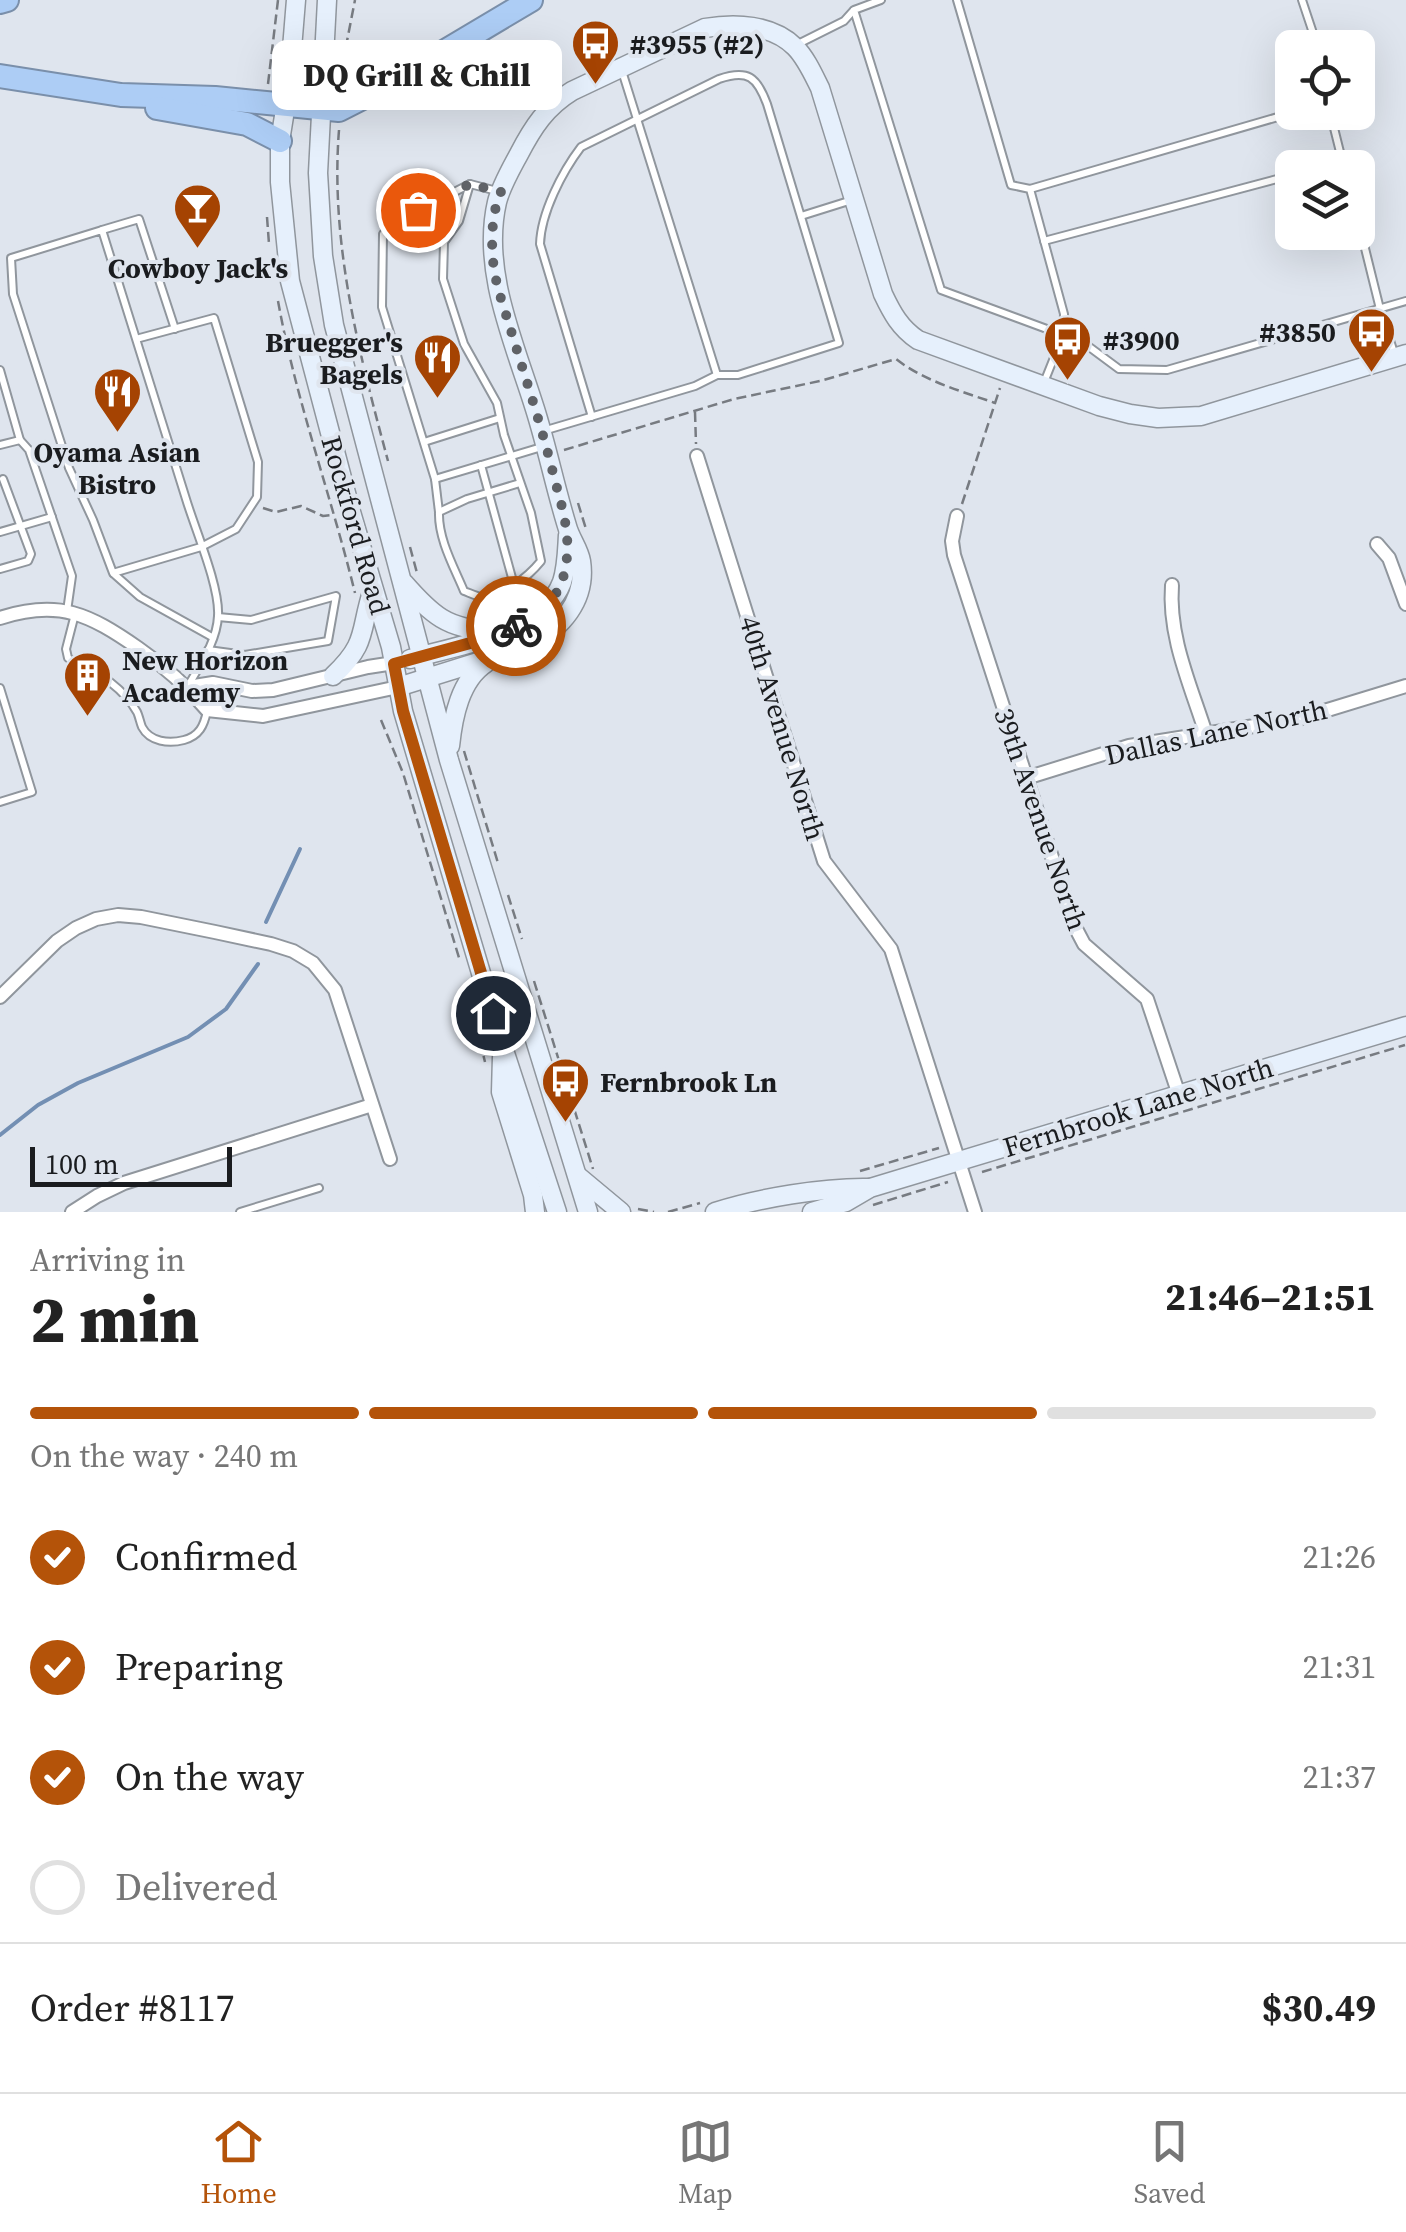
<!DOCTYPE html>
<meta charset="utf-8">
<style>
:root{--surface:#fff;--page:#f2f2f2;--text:#222;--muted:#767676;--line:#e0e0e0;--accent:#b45309}
body{margin:0;font-family:"Source Serif 4",serif;background:var(--page);color:var(--text);height:100vh;display:flex;flex-direction:column;font-size:38px;white-space:nowrap}
*{box-sizing:border-box;margin:0}
p{font-size:32px;color:var(--muted)}
.icon{flex:none;width:55px;height:55px;fill:none;stroke:currentColor;stroke-width:2;stroke-linecap:round;stroke-linejoin:round}
.map{position:relative;height:1212px;overflow:hidden}
.panel{display:flex;flex-direction:column;background:var(--surface);flex:1}
.panel>*{flex:none}
.fabs{position:absolute;left:1275px;top:30px;display:grid;gap:20px}
.fabs a{display:grid;place-items:center;width:100px;height:100px;border-radius:15px;background:var(--surface);box-shadow:0 10px 40px #0002;font-size:50px}
.scale{position:absolute;left:30px;bottom:25px;width:202px;box-sizing:border-box;padding-left:10px;border:5px solid #1a1c1f;border-top:0;font-size:28px;line-height:35px;white-space:nowrap;color:#1a1c1f;-webkit-text-stroke:8px #dfe5ee;paint-order:stroke}
.pin{position:absolute;display:grid;place-items:center;width:85px;height:85px;color:#fff;margin:-42px;border:5px solid #fff;border-radius:50%;box-shadow:0 2px 10px #0007}
.courier{position:absolute;display:grid;place-items:center;width:100px;height:100px;margin:-50px;border:8px solid #b45309;border-radius:50%;background:#fff;color:#222;box-shadow:0 2px 12px #0007}
.bubble{position:absolute;height:70px;border-radius:15px;background:var(--surface);box-shadow:0 10px 40px #0002;font-size:32px;font-weight:800;line-height:70px;text-align:center}
.headline em{font-style:normal;font-weight:800}
.headline div{display:flex;flex-direction:column-reverse}
.headline{display:flex;align-items:center;justify-content:space-between;height:170px;padding:0 30px}
h1{font-size:65px;font-weight:800;line-height:75px}
.bar{display:grid;grid-template-columns:repeat(4,1fr);gap:15px 10px;align-content:center;height:120px;padding:0 30px}
.bar i{height:12px;border-radius:8px;background:var(--line)}
.bar .active{background:var(--accent)}
.bar p{grid-column:span 4}
.line{display:flex;align-items:center;gap:25px;padding:0 30px;border-top:2px solid var(--line)}
.line div{flex:1}
ol{padding:0 30px;list-style:none}
li{display:flex;align-items:center;gap:30px;height:110px}
li p{margin-inline-start:auto}
li .icon{padding:10px;border-radius:50%;background:var(--accent);color:#fff;stroke-width:4}
li:last-child{color:var(--muted)}
li i{width:55px;height:55px;border:5px solid var(--line);border-radius:50%}
.tab-bar{display:flex;justify-content:space-around;align-items:center;height:140px;border-top:2px solid var(--line);background:var(--surface);font-size:28px;color:var(--muted)}
.tab-bar a{display:grid;justify-items:center;gap:5px}
.tab-bar .active{color:var(--accent)}
.map>svg:first-child{display:block}
.lines{fill:none;stroke-linecap:round;stroke-linejoin:round}
.stream{stroke:#738fb3;stroke-width:4}
.lane-casing{stroke:#90969d;stroke-width:10}
.street-casing{stroke:#90969d;stroke-width:16}
.secondary-casing{stroke:#90969d;stroke-width:21}
.highway-casing{stroke:#7a8faa;stroke-width:26}
.path{stroke:#777b81;stroke-width:2.5;stroke-dasharray:10 5;stroke-linecap:butt}
.lane{stroke:#fff;stroke-width:6}
.street{stroke:#fff;stroke-width:12}
.secondary{stroke:#e6f0fc;stroke-width:18}
.highway{stroke:#adcdf5;stroke-width:22}
.done{stroke:#5f6267;stroke-width:10;stroke-dasharray:0 18}
.route{stroke:#b45309;stroke-width:12}
.labels{text-anchor:middle;dominant-baseline:central;stroke-width:8;stroke-linejoin:round;paint-order:stroke}
.poi-label{font-size:28px;font-weight:bold;fill:#1a1c1f;stroke:#dfe5ee;text-anchor:start}
.street-label{font-size:28px;fill:#1a1c1f;stroke:#dfe5ee}
</style>
<div class="map">
<svg width="1406" height="1212" viewBox="0 0 1406 1212">
<rect width="100%" height="100%" fill="#dfe5ee"/>
<g class="lines">
<g class="stream">
<polyline points="266,922 300,849"/>
<polyline points="0,1135 38,1105 78,1083 188,1037 226,1009 258,964"/>
</g>
<defs>
<g id="lane">
<polyline points="881,0 854,10 941,290 1063,335 1088,346 1119,369 1167,370 1406,301"/>
<polyline points="957,0 1011,185 1030,189 1064,314 1063,335 1043,385"/>
<polyline points="1302,0 1318,48"/>
<polyline points="796,45 844,21 853,11"/>
<polyline points="622,71 717,375"/>
<polyline points="1330,112 1344,168"/>
<polyline points="1319,168 1343,161"/>
<path d="M 470,184 L 459,221 L 444,242 L 443,279 L 464,344 L 497,403 L 504,435 L 531,513 L 541,561 C 528,577 503,597 481,597 C 479,597 467,592 464,591 C 454,567 438,539 439,512 L 467,499 L 520,483"/>
<polyline points="1030,189 1295,112"/>
<polyline points="497,191 470,184 392,224 383,234 382,307 435,479 545,446"/>
<polyline points="801,216 852,200"/>
<polyline points="1358,220 1380,309 1395,356"/>
<polyline points="102,230 139,219 175,329"/>
<polyline points="1044,241 1292,175"/>
<path d="M 136,339 L 214,318 L 258,462 L 257,497 L 236,529 L 201,547 L 113,573 L 93,520 L 69,468 L 13,294 L 11,258 L 102,230 C 130,320 158,410 186,499 C 195,529 220,587 218,616 C 217,641 200,665 188,686"/>
<polyline points="0,370 20,440 29,450 72,576 67,611"/>
<path d="M 543,431 L 695,386 L 717,375 L 738,375 L 839,343 L 767,104 C 757,77 748,69 719,79 L 581,147 C 562,172 541,213 540,244 L 592,417"/>
<polyline points="424,442 500,418"/>
<polyline points="0,445 20,440"/>
<polyline points="481,465 514,585"/>
<polyline points="435,479 439,512"/>
<polyline points="0,532 52,517"/>
<polyline points="0,569 28,561 31,554 3,479"/>
<polyline points="114,574 140,597 212,637"/>
<path d="M 75,614 L 66,649 L 68,658 C 81,667 97,672 110,682 C 119,689 131,701 137,712 C 139,716 140,722 142,727 C 150,742 169,744 184,740 C 199,736 204,726 207,711"/>
<polyline points="208,650 245,655 328,641 336,596 251,620 218,617"/>
<polyline points="0,688 32,792 0,802"/>
<polyline points="240,1212 319,1188"/>
</g>
<g id="street">
<polyline points="697,456 824,861 891,949 975,1212"/>
<polyline points="957,516 952,541 954,555 1074,925 1084,944 1147,999 1179,1095"/>
<polyline points="1377,544 1389,558 1406,604"/>
<path d="M 1172,585 C 1168,637 1191,686 1206,734"/>
<path d="M 0,618 C 59,599 89,614 138,648 C 164,666 186,685 207,710 L 263,716 L 398,687"/>
<polyline points="188,687 213,683 252,691 273,690 368,667 394,663"/>
<polyline points="1026,778 1129,746 1298,719 1406,686"/>
<polyline points="0,997 57,941 76,928 96,919 118,915 141,917 215,932 271,944 293,951 313,963 335,990 390,1159"/>
<polyline points="72,1212 97,1196 124,1183 372,1105"/>
</g>
<g id="secondary">
<polyline points="296,0 289,85 280,141 280,182 290,281 351,512 391,647 403,711 503,1047 557,1212"/>
<polyline points="327,0 318,173 323,256 334,325 449,760 588,1212"/>
<path d="M 404,583 C 432,615 447,629 491,631"/>
<path d="M 410,659 C 456,646 543,633 562,582 C 567,567 567,551 568,535"/>
<path d="M 333,676 C 369,642 359,631 373,589"/>
<path d="M 398,687 L 529,646 C 561,628 587,601 581,561 C 579,549 570,538 567,526 C 555,487 547,447 535,409 C 515,344 481,271 497,202 C 501,186 511,169 519,154 C 533,127 546,107 572,91 L 705,28 C 735,23 772,24 795,47 C 806,58 813,74 820,88 L 883,294 C 892,313 900,328 918,340 L 1099,406 L 1130,414 L 1158,418 L 1201,416 L 1406,354"/>
<path d="M 450,746 C 453,717 460,680 486,663"/>
<polyline points="502,1057 501,1092 533,1195 535,1212"/>
<polyline points="579,1177 621,1212"/>
<path d="M 715,1212 C 758,1198 825,1187 869,1188"/>
<polyline points="812,1212 846,1202 870,1188 1406,1026"/>
</g>
<g id="highway">
<polyline points="0,2 7,0"/>
<polyline points="0,76 121,95 215,98 339,110 390,84 531,0"/>
<polyline points="157,108 247,124 280,141"/>
</g>
</defs>
<use href="#lane" class="lane-casing"/>
<use href="#street" class="street-casing"/>
<use href="#secondary" class="secondary-casing"/>
<use href="#highway" class="highway-casing"/>
<g class="path">
<polyline points="340,77 355,0"/>
<polyline points="268,84 278,0"/>
<path d="M 339,130 C 330,243 359,353 388,461"/>
<polyline points="267,217 269,244"/>
<path d="M 278,301 C 296,401 331,495 355,593"/>
<polyline points="695,412 696,444"/>
<path d="M 564,450 L 734,399 L 820,381 L 896,359 C 924,381 961,391 995,403"/>
<polyline points="578,503 586,529"/>
<polyline points="962,504 1000,388"/>
<polyline points="263,508 276,512 301,506 323,516 331,515"/>
<polyline points="410,547 417,573"/>
<polyline points="381,720 403,773 460,961"/>
<polyline points="464,751 498,863"/>
<polyline points="508,895 522,939"/>
<polyline points="534,981 593,1169"/>
<polyline points="466,983 485,1062"/>
<polyline points="860,1171 939,1148"/>
<polyline points="982,1172 1405,1045"/>
<polyline points="873,1205 948,1182"/>
<polyline points="638,1209 654,1212"/>
<polyline points="668,1212 700,1203"/>
</g>
<use href="#lane" class="lane"/>
<use href="#street" class="street"/>
<use href="#secondary" class="secondary"/>
<use href="#highway" class="highway"/>
</g>
<g class="lines">
<path class="done" d="M 418,210 L 470,184 L 501,192 C 492,211 491,239 493,260 C 495,285 505,310 512,334 C 527,383 543,431 555,481 C 564,513 573,544 563,578 C 557,600 536,616 516,626"/>
<polyline class="route" points="493,1013 403,711 394,664 474,642 516,626"/>
</g>
<defs>
<symbol id="bus-pin" viewBox="-11 -11 22 30"><path d="M0 17L-7.5 6A9.5 9.5 0 1 1 7.5 6Z" fill="#a54302" stroke="#dfe5ee"/><path d="M-5-6H5V4H4V6H2V4H-2V6H-4V4H-5ZM-3.5-4V0h7V-4ZM-3.5 1.2v1.5H-2V1.2ZM2 1.2v1.5H3.5V1.2Z" fill="#fff"/></symbol>
<symbol id="bar-pin" viewBox="-11 -11 22 30"><path d="M0 17L-7.5 6A9.5 9.5 0 1 1 7.5 6Z" fill="#a54302" stroke="#dfe5ee"/><path d="M-6-5H6L.8 .8V4.5H3.5V6h-7V4.5H-.8V.8Z" fill="#fff"/></symbol>
<symbol id="restaurant-pin" viewBox="-11 -11 22 30"><path d="M0 17L-7.5 6A9.5 9.5 0 1 1 7.5 6Z" fill="#a54302" stroke="#dfe5ee"/><path d="M-5-6h1v4h1v-4h1v4h1v-4h1v5L-1.5 .5V6h-2V.5L-5-1ZM5-6V6H3V1.5H1.5Q1.5-4 5-6Z" fill="#fff"/></symbol>
<symbol id="building-pin" viewBox="-11 -11 22 30"><path d="M0 17L-7.5 6A9.5 9.5 0 1 1 7.5 6Z" fill="#a54302" stroke="#dfe5ee"/><path d="M-4-6H4V6H1V3H-1V6H-4ZM-2.5-4.3h1.7v1.8h-1.7ZM.8-4.3h1.7v1.8H.8ZM-2.5-1h1.7V.8h-1.7ZM.8-1h1.7V.8H.8Z" fill="#fff"/></symbol>
</defs>
<g fill-rule="evenodd">
<use href="#bus-pin" x="568" y="16" width="55" height="75"/>
<use href="#bar-pin" x="170" y="180" width="55" height="75"/>
<use href="#bus-pin" x="1344" y="304" width="55" height="75"/>
<use href="#bus-pin" x="1040" y="312" width="55" height="75"/>
<use href="#restaurant-pin" x="410" y="330" width="55" height="75"/>
<use href="#restaurant-pin" x="90" y="364" width="55" height="75"/>
<use href="#building-pin" x="60" y="648" width="55" height="75"/>
<use href="#bus-pin" x="538" y="1054" width="55" height="75"/>
</g>
<g class="labels">
<g class="poi-label">
<text x="630" y="44">#3955 (#2)</text>
<text x="198" y="268" text-anchor="middle">Cowboy Jack's</text>
<text x="1336" y="332" text-anchor="end">#3850</text>
<text x="1103" y="340">#3900</text>
<text x="403" y="342" text-anchor="end">Bruegger's<tspan x="403" dy="32">Bagels</tspan></text>
<text x="117" y="452" text-anchor="middle">Oyama Asian<tspan x="117" dy="32">Bistro</tspan></text>
<text x="122" y="660">New Horizon<tspan x="122" dy="32">Academy</tspan></text>
<text x="600" y="1082">Fernbrook Ln</text>
</g>
<g class="street-label">
<text transform="translate(356 525) rotate(74)">Rockford Road</text>
<text transform="translate(783 728) rotate(73)">40th Avenue North</text>
<text transform="translate(1216 732) rotate(-12)">Dallas Lane North</text>
<text transform="translate(1041 819) rotate(71)">39th Avenue North</text>
<text transform="translate(1138 1107) rotate(-17)">Fernbrook Lane North</text>
</g>
</g>
</svg>
<div class="fabs">
<a><svg class="icon" aria-label="locate" viewBox="0 0 24 24"><circle cx="12" cy="12" r="6"/><path d="M12 2v4M12 18v4M2 12h4M18 12h4"/></svg></a>
<a><svg class="icon" aria-label="layers" viewBox="0 0 24 24"><path d="M12 4l9 5-9 5-9-5zM3 14l9 5 9-5"/></svg></a>
</div>
<div class="scale">100 m</div>
<div class="pin" style="left:418px;top:210px;background:#ea580c"><svg class="icon" aria-label="bag" viewBox="0 0 24 24"><path d="M5 8h14l-1 12H6zM9 8a3 3 0 0 1 6 0"/></svg></div>
<div class="pin" style="left:493px;top:1013px;background:#1f2937"><svg class="icon" aria-label="home" viewBox="0 0 24 24"><path d="M3 11l9-7 9 7M6 9v11h12V9"/></svg></div>
<div class="courier" style="left:516px;top:626px"><svg class="icon" aria-label="bike" viewBox="0 0 24 24"><circle cx="6" cy="16" r="4"/><circle cx="18" cy="16" r="4"/><path d="M6 16l4-8h5l3 8M10 8l3 8H6M13 5h3"/></svg></div>
<div class="bubble" style="left:272px;top:40px;width:290px">DQ Grill &amp; Chill</div>
</div>
<section class="panel">
<div class="headline"><div><h1>2 min</h1><p>Arriving in</p></div><em>21:46–21:51</em></div>
<div class="bar"><i class="active"></i><i class="active"></i><i class="active"></i><i></i><p>On the way · 240 m</p></div>
<ol>
<li><svg class="icon" aria-label="check" viewBox="0 0 24 24"><path d="M5 12l5 5 9-10"/></svg>Confirmed<p>21:26</p></li>
<li><svg class="icon" aria-label="check" viewBox="0 0 24 24"><path d="M5 12l5 5 9-10"/></svg>Preparing<p>21:31</p></li>
<li><svg class="icon" aria-label="check" viewBox="0 0 24 24"><path d="M5 12l5 5 9-10"/></svg>On the way<p>21:37</p></li>
<li><i></i>Delivered</li>
</ol>
<div class="line" style="height:130px"><div>Order #8117</div><b>$30.49</b></div>
</section>
<nav class="tab-bar">
<a class="active"><svg class="icon" aria-label="home" viewBox="0 0 24 24"><path d="M3 11l9-7 9 7M6 9v11h12V9"/></svg>Home</a>
<a><svg class="icon" aria-label="map" viewBox="0 0 24 24"><path d="M3 6l6-2 6 2 6-2v14l-6 2-6-2-6 2zM9 4v14M15 6v14"/></svg>Map</a>
<a><svg class="icon" aria-label="saved" viewBox="0 0 24 24"><path d="M7 4h10v16l-5-4-5 4z"/></svg>Saved</a>
</nav>
